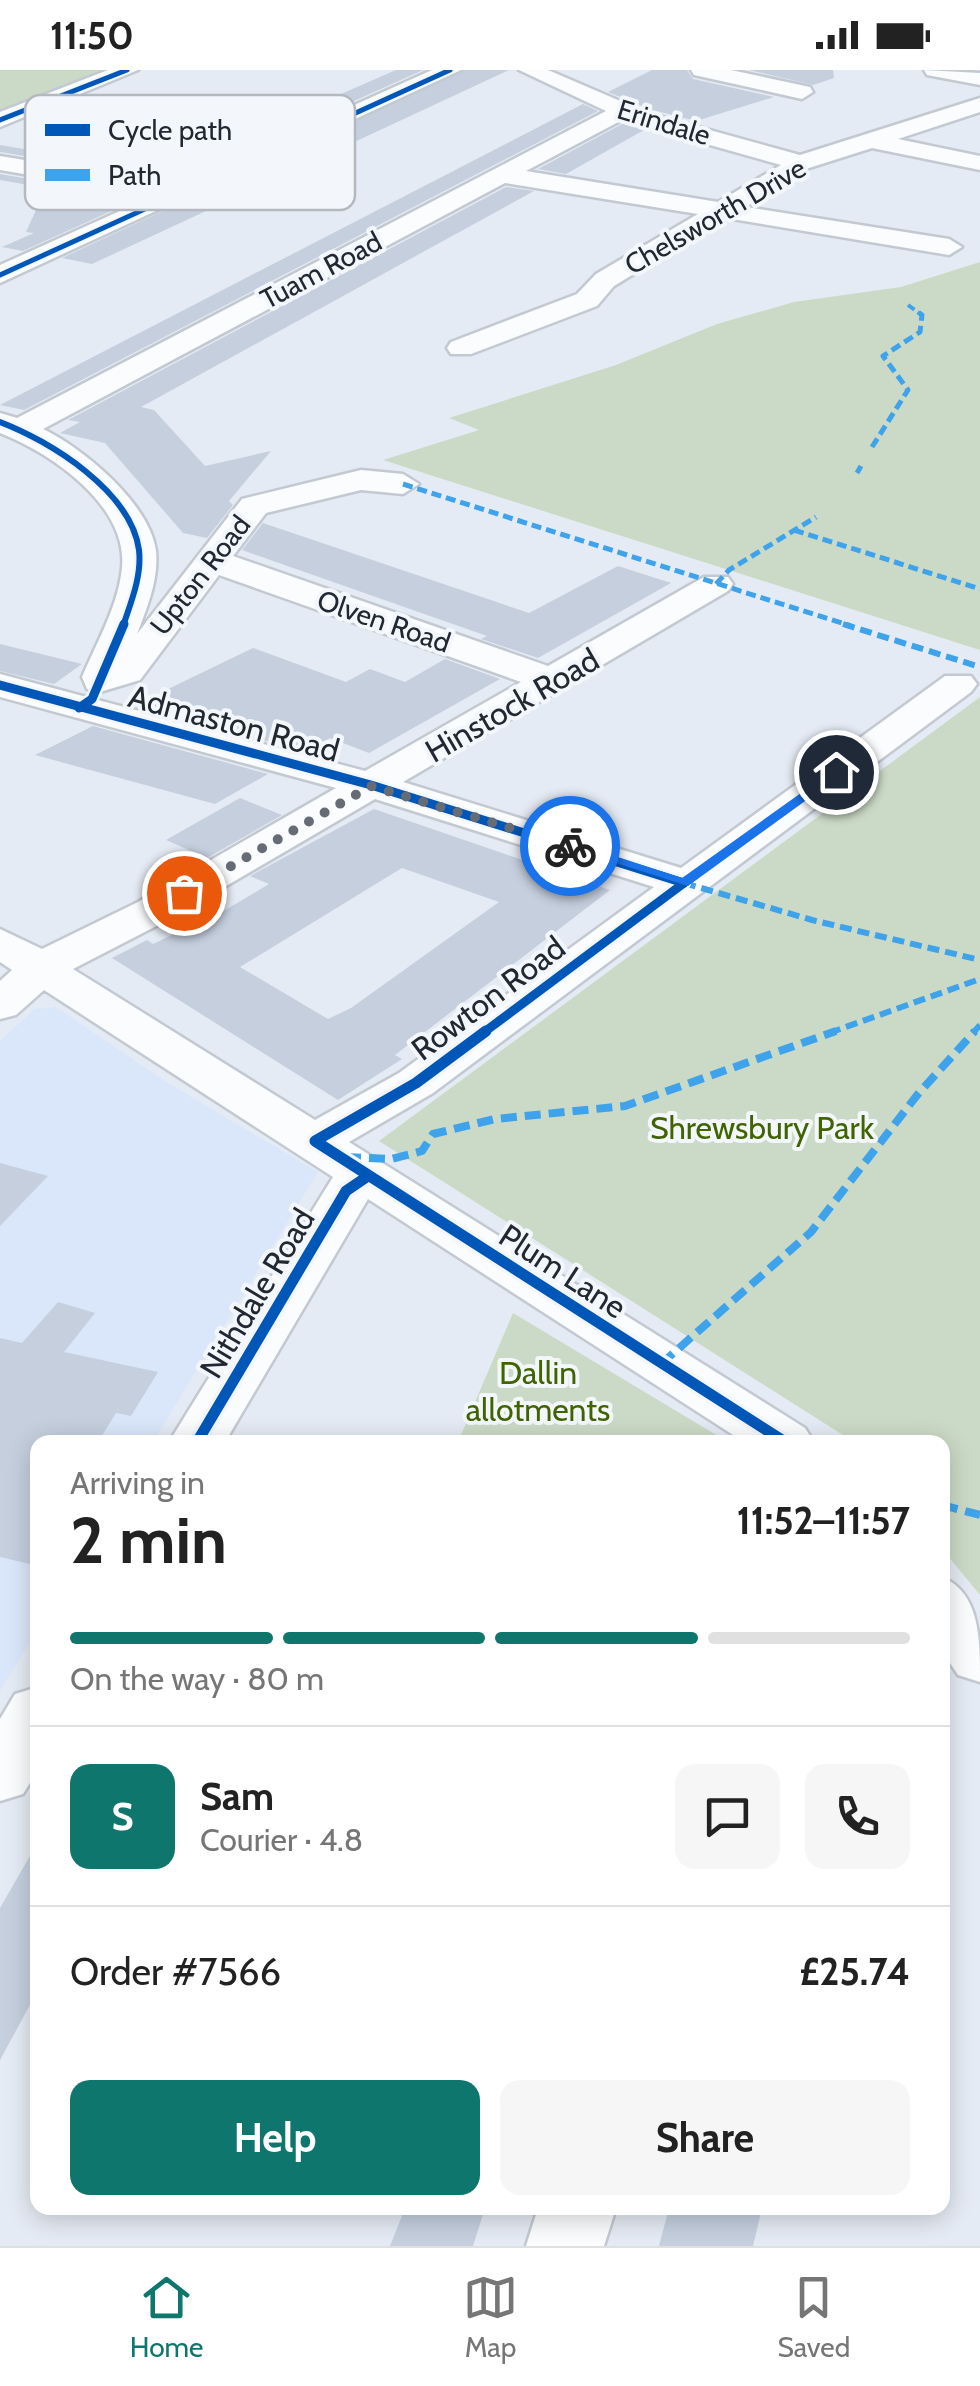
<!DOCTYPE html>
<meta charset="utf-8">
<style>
:root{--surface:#fff;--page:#f6f6f6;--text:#222;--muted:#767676;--line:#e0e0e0;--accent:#0f766e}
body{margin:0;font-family:Cabin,sans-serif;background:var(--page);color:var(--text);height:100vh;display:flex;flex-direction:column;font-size:38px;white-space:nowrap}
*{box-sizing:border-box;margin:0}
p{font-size:32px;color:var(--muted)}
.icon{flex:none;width:55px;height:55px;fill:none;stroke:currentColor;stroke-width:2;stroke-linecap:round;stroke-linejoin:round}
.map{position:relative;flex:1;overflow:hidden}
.side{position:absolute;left:30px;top:1365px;width:920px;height:780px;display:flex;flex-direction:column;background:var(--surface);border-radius:20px;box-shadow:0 5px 25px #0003}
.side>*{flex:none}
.pin{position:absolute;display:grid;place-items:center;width:85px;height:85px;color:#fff;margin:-42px;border:5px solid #fff;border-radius:50%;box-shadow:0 2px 10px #0007}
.courier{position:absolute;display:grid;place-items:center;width:100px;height:100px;margin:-50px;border:8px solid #1a73e8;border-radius:50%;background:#fff;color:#222;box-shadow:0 2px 12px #0007}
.headline em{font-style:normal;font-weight:700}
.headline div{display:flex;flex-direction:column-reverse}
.headline{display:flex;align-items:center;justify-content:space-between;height:170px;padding:0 40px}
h1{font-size:65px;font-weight:700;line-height:75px}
.bar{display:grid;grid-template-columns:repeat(4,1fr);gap:15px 10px;align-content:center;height:120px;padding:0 40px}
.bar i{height:12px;border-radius:8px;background:var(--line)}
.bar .on{background:var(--accent)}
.bar p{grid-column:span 4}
.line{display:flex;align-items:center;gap:25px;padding:0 40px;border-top:2px solid var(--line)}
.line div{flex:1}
.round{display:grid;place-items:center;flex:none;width:105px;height:105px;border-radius:20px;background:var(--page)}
.primary-button{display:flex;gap:20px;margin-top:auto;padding:20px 40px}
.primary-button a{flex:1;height:115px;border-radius:20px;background:var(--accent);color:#fff;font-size:40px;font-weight:700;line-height:115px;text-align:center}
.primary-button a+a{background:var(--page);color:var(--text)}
.status{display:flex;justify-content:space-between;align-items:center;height:70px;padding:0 50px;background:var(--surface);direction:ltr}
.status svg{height:28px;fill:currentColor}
.tabs{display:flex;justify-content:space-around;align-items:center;height:140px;border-top:2px solid var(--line);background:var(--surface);font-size:28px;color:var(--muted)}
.tabs a{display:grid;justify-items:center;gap:5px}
.tabs .on{color:var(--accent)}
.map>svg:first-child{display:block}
.built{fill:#dae7fa}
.green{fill:#cbdac6}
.building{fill:#c5cfde;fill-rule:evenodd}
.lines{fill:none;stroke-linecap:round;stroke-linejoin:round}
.minor-casing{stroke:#c3c9d1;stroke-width:5}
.minor{fill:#fbfcfd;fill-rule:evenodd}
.quiet-far3{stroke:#3ea3eb;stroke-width:4;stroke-dasharray:8 4;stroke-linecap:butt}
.quiet-far2{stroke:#3ea3eb;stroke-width:5;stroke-dasharray:10 5;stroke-linecap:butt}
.quiet-far1{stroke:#3ea3eb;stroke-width:6;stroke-dasharray:12 6;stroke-linecap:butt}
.quiet{stroke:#3ea3eb;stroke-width:8;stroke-dasharray:16 8;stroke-linecap:butt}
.cycleway-far3-casing{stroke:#f3f7fc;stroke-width:8}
.cycleway-far2-casing{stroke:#f3f7fc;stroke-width:10}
.cycleway-far1-casing{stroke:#f3f7fc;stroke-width:14}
.cycleway-casing{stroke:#f3f7fc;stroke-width:18}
.cycleway-far3{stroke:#0057b8;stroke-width:5}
.cycleway-far2{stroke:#0057b8;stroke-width:6}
.cycleway-far1{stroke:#0057b8;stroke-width:9}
.cycleway{stroke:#0057b8;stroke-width:11}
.route{fill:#1a73e8}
.done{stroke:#666c76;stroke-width:10;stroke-dasharray:0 18}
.labels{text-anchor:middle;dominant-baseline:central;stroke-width:8;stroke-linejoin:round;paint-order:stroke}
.far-street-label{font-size:28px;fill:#212832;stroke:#f3f7fc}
.street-label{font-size:32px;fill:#212832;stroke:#f3f7fc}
.park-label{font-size:32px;fill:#406400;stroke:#f3f7fc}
.key{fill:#f3f7fc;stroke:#b4b9bf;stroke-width:2.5}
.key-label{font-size:28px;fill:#212832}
</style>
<div class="status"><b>11:50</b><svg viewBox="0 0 49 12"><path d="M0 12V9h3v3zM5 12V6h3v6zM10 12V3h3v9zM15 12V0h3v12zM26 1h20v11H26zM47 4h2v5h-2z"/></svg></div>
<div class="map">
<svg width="980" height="2176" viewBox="0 0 980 2176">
<rect width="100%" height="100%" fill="#e5ebf4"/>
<polygon class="built" points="56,937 168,1013 318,1102 153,1372 38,1372 37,1560 0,1621 0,971 34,939"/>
<g class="green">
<polygon points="0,0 103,0 0,41"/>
<polygon points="980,192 980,580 383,390 479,360 449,348 616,295 717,254 794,232 901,217"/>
<polygon points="980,627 980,1525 943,1480 942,1372 854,1372 379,1071"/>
<polygon points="513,1243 728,1372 458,1372"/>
</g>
<g class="building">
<polygon points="396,0 423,0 176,111 0,82 0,75 161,102"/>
<polygon points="464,0 509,0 92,194 62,188"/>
<polygon points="652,0 687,0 693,9 774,27 696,51 649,39 608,22"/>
<polygon points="749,0 833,0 834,8 813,15"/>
<polygon points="583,34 598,41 24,340 0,335"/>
<polygon points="624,53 644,60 566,104 538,99"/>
<polygon points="0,104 140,128 23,181 2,177 34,163 26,162 46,118 0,110"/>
<polygon points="506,117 534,121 141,337 154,340 205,396 271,381 229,431 233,435 207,468 183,463 105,373 60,363 80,352 68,350"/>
<polygon points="263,453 529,543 618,496 671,513 538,588 481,569 487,566 242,480"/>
<polygon points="0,574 82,594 54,614 0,601"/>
<polygon points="253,578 346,612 370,599 405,612 445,589 500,609 369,683 330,668 307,682 133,636"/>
<polygon points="93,656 268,704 215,734 35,685"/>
<polygon points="240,728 282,745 207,788 166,770"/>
<path d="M 374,739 L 610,820 L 395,985 L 402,989 L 338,1030 L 112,888 L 147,870 L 153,874 L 180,861 L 185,864 L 269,814 L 250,806 ZM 402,798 L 499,832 L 351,938 L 328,949 L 240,897 Z"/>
<polygon points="0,1093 48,1106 0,1156"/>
<polygon points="58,1232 95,1243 64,1282 158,1302 131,1346 116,1343 98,1372 38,1372 38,1496 0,1487 0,1268 22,1273"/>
<polygon points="38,1772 38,1920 0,1990 0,1838"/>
<polygon points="405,2138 485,2138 473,2176 390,2176"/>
<polygon points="669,2138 762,2138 753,2176 659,2176"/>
</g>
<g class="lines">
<defs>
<g id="minor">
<polygon points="108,0 138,0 0,57 0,42"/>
<polygon points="432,0 461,0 0,213 0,195 153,126 0,100 0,86 177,115"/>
<path d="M 519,0 L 548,0 L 648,43 L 800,85 L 980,28 L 980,42 L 898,69 L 980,86 L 980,100 L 872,78 L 809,98 L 746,137 L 949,169 L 962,177 L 949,185 L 726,148 L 614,216 L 597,236 L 471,284 L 451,284 L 447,278 L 451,272 L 577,224 L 596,204 L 698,144 L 505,113 L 43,359 C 83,378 150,434 156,481 C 159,509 147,538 137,564 L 242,429 L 361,400 L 403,404 L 419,414 L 403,424 L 361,420 L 266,443 L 233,486 L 548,596 L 704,507 L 728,507 L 733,514 L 728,521 L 403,712 L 681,798 L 945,606 L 971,606 L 977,614 L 971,622 L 433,1023 L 349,1072 L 805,1358 L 814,1372 L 744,1372 L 368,1129 L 225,1372 L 169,1372 L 333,1107 L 44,920 L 16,945 L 0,949 L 0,911 L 12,900 L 0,892 L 0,859 L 42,879 L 138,832 L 336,718 L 0,627 L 0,604 L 365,701 L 521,612 L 219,505 L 140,610 L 100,622 L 87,619 L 82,607 C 97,572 118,536 122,498 C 128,435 51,383 0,363 L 0,343 L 17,348 L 606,41 ZM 624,49 L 632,53 L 781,95 L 718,132 L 526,101 ZM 375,729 L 654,817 L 399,1003 L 315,1050 L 73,899 L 168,850 Z"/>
<polygon points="691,0 731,0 810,17 813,22 802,29 694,5"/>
<polygon points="924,0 980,3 980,15 927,5"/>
<path d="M 942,1507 C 980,1523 980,1568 980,1612 L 958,1605 L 942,1581 Z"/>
<polygon points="38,1617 38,1700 23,1724 0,1731 0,1649 15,1624"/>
<polygon points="538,2138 616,2138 604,2176 526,2176"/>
</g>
</defs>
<use href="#minor" class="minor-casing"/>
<use href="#minor" class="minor"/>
<polyline class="quiet-far3" points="908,235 919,243"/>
<g class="quiet-far2">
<polyline points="872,377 908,320 883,286 920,262 922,245 915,240"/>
<polyline points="857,403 861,396"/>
<polyline points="403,414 851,556"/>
<polyline points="794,460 980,519"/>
<polyline points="716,514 729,500 816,447"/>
</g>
<g class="quiet-far1">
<polyline points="843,554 980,597"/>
<polyline points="684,813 812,850 980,890"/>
<polyline points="829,963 980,909"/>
<polyline points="973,963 980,955"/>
</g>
<g class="quiet">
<polyline points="345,1087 391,1089 422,1081 433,1064 495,1049 625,1036 836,961"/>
<polyline points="661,1294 811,1162 918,1024 975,961"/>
<polyline points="942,1435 980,1445"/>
</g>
<defs>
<g id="cycleway-far3">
<polyline points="0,50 127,0"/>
<polyline points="0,205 450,0"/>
</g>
<path id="cycleway-far2" d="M 0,352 C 50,371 131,421 139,480 C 142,506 131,532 123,556"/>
<g id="cycleway-far1">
<polyline points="0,615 371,715 684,813"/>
<polyline points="79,638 92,629 124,554"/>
<polyline points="483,963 684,813"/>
</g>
<g id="cycleway">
<polyline points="486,961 416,1013 315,1071 785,1372"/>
<polyline points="197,1372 346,1121 368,1106"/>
</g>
</defs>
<use href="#cycleway-far3" class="cycleway-far3-casing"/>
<use href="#cycleway-far2" class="cycleway-far2-casing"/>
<use href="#cycleway-far1" class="cycleway-far1-casing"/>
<use href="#cycleway" class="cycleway-casing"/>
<use href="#cycleway-far3" class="cycleway-far3"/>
<use href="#cycleway-far2" class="cycleway-far2"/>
<use href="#cycleway-far1" class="cycleway-far1"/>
<use href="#cycleway" class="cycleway"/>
</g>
<polygon class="route" points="836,698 841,705 688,816 563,776 575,773 682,808"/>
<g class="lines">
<polyline class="done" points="184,823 371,716 570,776"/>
</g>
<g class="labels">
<g class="far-street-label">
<text transform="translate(664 52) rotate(17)">Erindale</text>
<text transform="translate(715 146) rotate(-30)">Chelsworth Drive</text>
<text transform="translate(321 200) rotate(-28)">Tuam Road</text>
<text transform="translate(200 505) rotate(-52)">Upton Road</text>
<text transform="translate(384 551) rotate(19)">Olven Road</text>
</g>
<g class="street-label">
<text transform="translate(512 635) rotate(-30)">Hinstock Road</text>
<text transform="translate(234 653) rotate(15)">Admaston Road</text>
<text transform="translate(488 928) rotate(-37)">Rowton Road</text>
<text transform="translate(563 1201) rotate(33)">Plum Lane</text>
<text transform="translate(257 1223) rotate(-59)">Nithdale Road</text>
</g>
<g class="park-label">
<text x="762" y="1057">Shrewsbury Park</text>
<text x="538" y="1302">Dallin<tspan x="538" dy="37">allotments</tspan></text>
</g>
</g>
<rect x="25" y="25" width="330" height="115" rx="15" class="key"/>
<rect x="45" y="54" width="45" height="12" fill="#0057b8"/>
<rect x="45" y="99" width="45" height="12" fill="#3ea3eb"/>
<g class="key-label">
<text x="108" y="70">Cycle path</text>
<text x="108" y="115">Path</text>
</g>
</svg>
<div class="pin" style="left:184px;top:823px;background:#ea580c"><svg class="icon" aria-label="bag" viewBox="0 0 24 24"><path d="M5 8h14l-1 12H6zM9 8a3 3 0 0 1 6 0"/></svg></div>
<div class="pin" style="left:836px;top:702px;background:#1f2937"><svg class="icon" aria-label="home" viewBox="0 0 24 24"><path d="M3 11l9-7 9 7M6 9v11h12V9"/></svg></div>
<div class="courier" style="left:570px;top:776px"><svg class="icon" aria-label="bike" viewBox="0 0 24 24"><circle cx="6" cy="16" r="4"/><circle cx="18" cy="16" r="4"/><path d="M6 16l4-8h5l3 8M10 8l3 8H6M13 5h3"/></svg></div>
<section class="side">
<div class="headline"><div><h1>2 min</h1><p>Arriving in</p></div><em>11:52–11:57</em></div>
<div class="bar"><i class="on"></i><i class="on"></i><i class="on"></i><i></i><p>On the way · 80 m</p></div>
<div class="line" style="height:180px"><b class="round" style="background:var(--accent);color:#fff">S</b><div><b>Sam</b><p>Courier · 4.8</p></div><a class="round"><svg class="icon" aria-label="chat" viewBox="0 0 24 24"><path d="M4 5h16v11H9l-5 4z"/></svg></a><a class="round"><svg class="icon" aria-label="phone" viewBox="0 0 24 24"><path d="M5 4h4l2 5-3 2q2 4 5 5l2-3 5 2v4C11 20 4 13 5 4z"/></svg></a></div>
<div class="line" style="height:130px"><div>Order #7566</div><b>£25.74</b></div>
<div class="primary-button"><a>Help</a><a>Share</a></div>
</section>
</div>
<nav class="tabs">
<a class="on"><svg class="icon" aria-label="home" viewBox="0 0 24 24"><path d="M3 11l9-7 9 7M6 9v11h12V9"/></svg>Home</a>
<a><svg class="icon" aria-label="map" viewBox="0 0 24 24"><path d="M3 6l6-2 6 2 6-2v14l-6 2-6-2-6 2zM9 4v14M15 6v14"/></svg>Map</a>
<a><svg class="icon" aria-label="saved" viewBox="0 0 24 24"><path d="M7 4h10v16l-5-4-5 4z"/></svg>Saved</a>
</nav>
